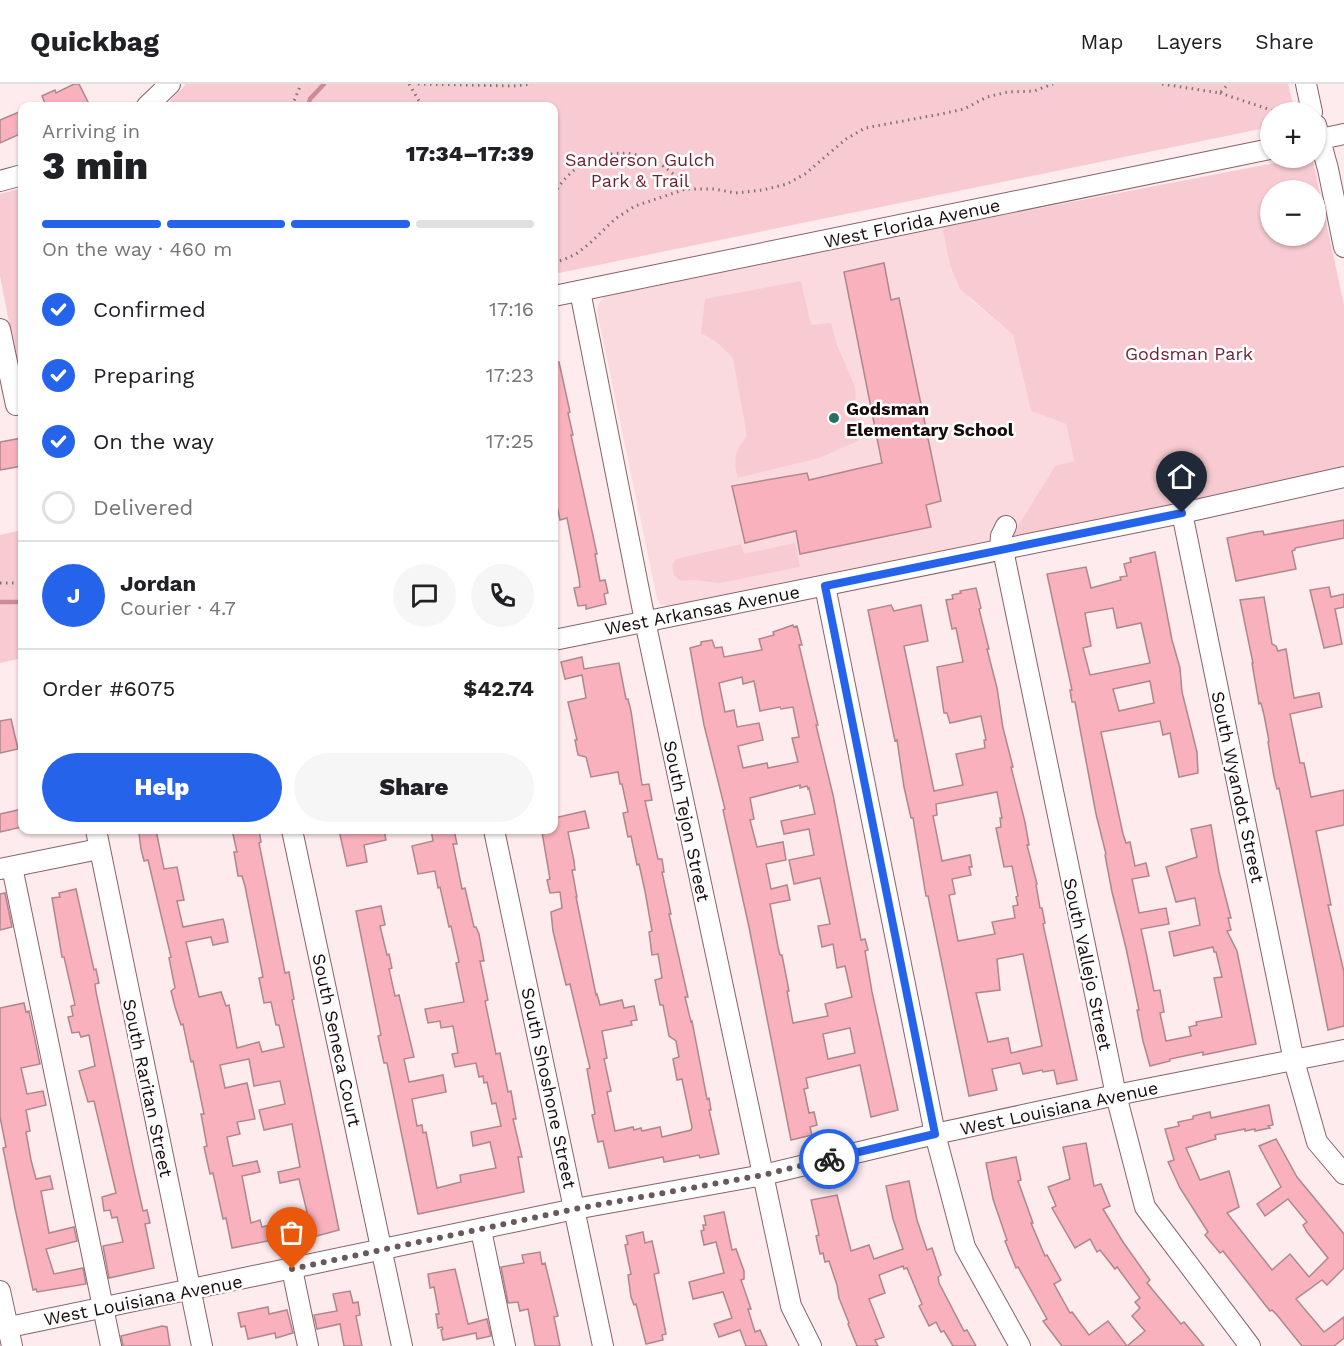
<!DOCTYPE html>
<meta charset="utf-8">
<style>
:root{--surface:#fff;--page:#f6f6f6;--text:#202124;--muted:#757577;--line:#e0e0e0;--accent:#2563eb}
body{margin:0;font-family:"Work Sans",sans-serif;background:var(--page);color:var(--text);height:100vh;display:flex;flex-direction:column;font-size:22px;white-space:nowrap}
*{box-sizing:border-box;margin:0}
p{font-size:20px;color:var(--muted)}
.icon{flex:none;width:33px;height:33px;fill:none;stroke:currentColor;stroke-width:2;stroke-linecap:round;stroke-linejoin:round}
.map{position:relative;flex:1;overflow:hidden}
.drawer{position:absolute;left:18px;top:18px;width:540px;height:732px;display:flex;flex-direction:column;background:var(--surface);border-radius:12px;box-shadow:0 2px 4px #0004}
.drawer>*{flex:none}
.fabs{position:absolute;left:1260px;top:18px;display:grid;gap:12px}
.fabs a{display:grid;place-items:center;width:66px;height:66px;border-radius:50%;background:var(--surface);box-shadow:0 2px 4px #0004;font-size:30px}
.pin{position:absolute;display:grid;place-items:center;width:51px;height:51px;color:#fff;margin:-62px -26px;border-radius:50% 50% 50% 0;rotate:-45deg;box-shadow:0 0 6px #0007}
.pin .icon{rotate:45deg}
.courier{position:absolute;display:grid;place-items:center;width:60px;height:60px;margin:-30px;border:4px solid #2563eb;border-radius:50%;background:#fff;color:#222;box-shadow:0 2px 8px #0007}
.summary em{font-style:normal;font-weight:800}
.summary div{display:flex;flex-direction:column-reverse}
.summary{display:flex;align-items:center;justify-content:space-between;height:102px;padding:0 24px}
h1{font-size:39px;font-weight:800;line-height:45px}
.bar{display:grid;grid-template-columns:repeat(4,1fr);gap:9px 6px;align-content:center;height:72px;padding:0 24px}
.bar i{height:8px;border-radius:4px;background:var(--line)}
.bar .current{background:var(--accent)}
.bar p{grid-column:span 4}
.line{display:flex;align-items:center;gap:15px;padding:0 24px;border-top:2px solid var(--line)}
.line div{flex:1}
.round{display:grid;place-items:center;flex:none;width:63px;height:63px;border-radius:32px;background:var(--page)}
ol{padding:0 24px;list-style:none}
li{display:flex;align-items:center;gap:18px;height:66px}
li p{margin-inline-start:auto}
li .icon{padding:6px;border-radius:50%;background:var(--accent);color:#fff;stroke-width:4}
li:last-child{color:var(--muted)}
li i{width:33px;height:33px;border:3px solid var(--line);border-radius:50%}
.action{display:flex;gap:12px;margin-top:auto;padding:12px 24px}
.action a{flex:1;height:69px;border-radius:36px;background:var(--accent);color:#fff;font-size:24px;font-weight:800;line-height:69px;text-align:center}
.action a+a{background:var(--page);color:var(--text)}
header{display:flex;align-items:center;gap:36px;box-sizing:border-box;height:84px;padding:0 30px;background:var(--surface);border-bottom:2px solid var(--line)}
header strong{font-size:28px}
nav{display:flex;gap:33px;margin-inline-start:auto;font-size:21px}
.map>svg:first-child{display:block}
.built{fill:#fadadf}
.green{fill:#f8cbd2;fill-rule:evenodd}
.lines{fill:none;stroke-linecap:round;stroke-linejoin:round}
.stream{stroke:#ce8a96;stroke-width:4.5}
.building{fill:#f8b1bd;stroke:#af878d;stroke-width:1.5;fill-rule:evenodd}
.minor-casing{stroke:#886369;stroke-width:22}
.path{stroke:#817274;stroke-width:3;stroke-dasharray:1.5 4.5;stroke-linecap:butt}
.minor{stroke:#fff;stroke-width:20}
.done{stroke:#68595c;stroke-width:6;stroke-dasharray:0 10.8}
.route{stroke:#2563eb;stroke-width:8}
.poi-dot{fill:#286e62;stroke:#fefefe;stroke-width:2}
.labels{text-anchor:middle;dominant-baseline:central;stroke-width:5;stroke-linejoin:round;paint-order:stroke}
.park-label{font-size:18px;fill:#6f1f35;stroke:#fefefe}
.street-label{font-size:18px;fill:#180b0d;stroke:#fefefe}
.poi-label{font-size:18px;font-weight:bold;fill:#180b0d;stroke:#fefefe;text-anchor:start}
</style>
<header>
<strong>Quickbag</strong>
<nav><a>Map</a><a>Layers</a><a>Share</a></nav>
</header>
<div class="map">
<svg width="1344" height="1262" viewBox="0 0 1344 1262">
<rect width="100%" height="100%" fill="#fdebee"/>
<polygon class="built" points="942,143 950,181 970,215 1013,251 1031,327 1066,340 1074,377 1055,382 1011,453 668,522 660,520 657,514 597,227 599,219 604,213"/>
<g class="green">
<polygon points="186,0 1288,0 1295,28 1270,28 1270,43 554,190 554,22 165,22"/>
<path d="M 1300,74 L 1313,77 L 1344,221 L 1344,385 L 1011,453 L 1055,382 L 1074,377 L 1066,340 L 1031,327 L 1013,251 L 960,205 L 950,181 L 942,143 ZM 1270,106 L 1316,106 L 1316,152 L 1270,152 Z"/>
<polygon points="22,104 22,292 19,289 0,192 0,110"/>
<path d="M 801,197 L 811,241 L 831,239 L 837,261 L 855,303 L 858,357 L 819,374 L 738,394 C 733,375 734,368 747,352 L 733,274 L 718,259 L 701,249 L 705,215 Z"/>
<polygon points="22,446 22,574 0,579 0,451"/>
<polygon points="795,459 800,483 720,499 695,496 681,497 674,491 672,481 676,475 741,460 744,470"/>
</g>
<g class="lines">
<g class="stream">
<polyline points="308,22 310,15 324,0"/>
<polyline points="0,518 22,518"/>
</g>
</g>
<g class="building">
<polygon points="74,0 79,0 90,22 46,22 42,12 55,6 56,9"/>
<polygon points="19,28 22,35 22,49 0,59 0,36"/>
<polygon points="884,179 891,216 899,214 941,417 926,421 931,443 800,470 796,447 745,459 732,402 807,389 809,396 882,379 844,188"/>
<polygon points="559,278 570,328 568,329 573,351 571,351 597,470 595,470 600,497 605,496 608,509 604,510 606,520 586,525 586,521 578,522 574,504 580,503 579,494 567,434 560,436 554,407 554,279"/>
<polygon points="22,354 22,382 0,386 0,358"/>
<polygon points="1344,436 1344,454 1295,464 1295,466 1292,467 1296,485 1236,497 1227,454 1255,448 1263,447 1264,451"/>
<path d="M 1155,468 L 1172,556 L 1180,584 L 1182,608 L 1197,668 L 1198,689 L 1179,693 L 1170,649 L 1163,651 L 1160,637 L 1101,648 L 1123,750 L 1126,759 L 1130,758 L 1135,782 L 1146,779 L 1149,792 L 1132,795 L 1139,829 L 1166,824 L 1169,840 L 1141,845 L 1146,868 L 1154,907 L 1160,906 L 1164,928 L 1160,929 L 1166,957 L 1191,952 L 1189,943 L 1197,941 L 1196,938 L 1222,933 L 1214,894 L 1222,893 L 1216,868 L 1214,868 L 1213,863 L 1174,872 L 1169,848 L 1200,841 L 1195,814 L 1176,818 L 1166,783 L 1197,773 L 1191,745 L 1211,741 L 1219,788 L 1231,834 L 1228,834 L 1231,846 L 1227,847 L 1237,867 L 1256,960 L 1203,971 L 1203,968 L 1170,975 L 1170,977 L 1150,982 L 1143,957 L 1137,926 L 1139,926 L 1126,864 L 1112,808 L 1105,771 L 1106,770 L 1096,730 L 1075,618 L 1072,618 L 1070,606 L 1072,606 L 1047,490 L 1086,483 L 1091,504 L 1121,496 L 1120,493 L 1127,492 L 1124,480 L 1131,478 L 1130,474 ZM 1113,524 L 1117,544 L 1141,539 L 1150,579 L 1090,591 L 1083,564 L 1091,562 L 1085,529 ZM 1150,597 L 1154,619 L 1119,627 L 1113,605 Z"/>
<polygon points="1329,503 1331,513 1344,510 1344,523 1335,525 1342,560 1324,564 1310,506"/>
<path d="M 976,504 L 981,524 L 979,525 L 989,565 L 987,565 L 997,604 L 1003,644 L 1013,683 L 1011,683 L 1025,738 L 1029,761 L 1027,761 L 1037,800 L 1036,801 L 1040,824 L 1042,824 L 1045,839 L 1043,840 L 1077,996 L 1057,1000 L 1054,986 L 1043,988 L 1042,986 L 1023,990 L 1020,979 L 992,985 L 997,1006 L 969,1012 L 928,812 L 926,812 L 913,734 L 911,734 L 904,703 L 897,656 L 895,657 L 868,526 L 891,521 L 894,527 L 921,521 L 928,557 L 904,562 L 934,707 L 963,701 L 956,670 L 985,664 L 984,656 L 986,656 L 981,632 L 950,639 L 947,629 L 944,629 L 937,583 L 963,578 L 956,544 L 952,545 L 946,516 L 953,515 L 952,511 L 961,509 L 960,507 ZM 997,708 L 1002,734 L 1000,734 L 1001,743 L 996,744 L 1004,783 L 1012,782 L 1018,812 L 1016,813 L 1018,821 L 1013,822 L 1015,834 L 992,838 L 995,850 L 958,857 L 949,811 L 955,810 L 952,795 L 971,791 L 969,783 L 972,783 L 970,771 L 942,777 L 933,732 L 937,731 L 936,720 ZM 1023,870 L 1042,962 L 1011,969 L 1008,954 L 988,958 L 976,909 L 1000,906 L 997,875 Z"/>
<polygon points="1264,513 1272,560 1276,562 1278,567 1286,565 1294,614 1319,609 1322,623 1290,630 1300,679 1304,679 1311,713 1344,706 1344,741 1316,747 1331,821 1328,821 1344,888 1344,942 1328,946 1285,733 1279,704 1277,705 1274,693 1268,658 1269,657 1264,631 1261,619 1259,620 1252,579 1253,579 1240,516"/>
<path d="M 793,541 L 794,543 L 797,542 L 802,561 L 799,561 L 814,625 L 818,641 L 816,641 L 833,711 L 861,856 L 865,855 L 868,866 L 865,867 L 872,908 L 898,1026 L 871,1033 L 860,981 L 806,994 L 808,1004 L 804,1005 L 809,1029 L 814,1028 L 817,1041 L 810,1043 L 812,1051 L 791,1056 L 749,843 L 723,726 L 725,725 L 704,641 L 690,564 L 701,561 L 701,558 L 712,556 L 715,564 L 722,563 L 724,573 L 762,566 L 759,555 L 774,551 L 773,548 ZM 742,593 L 743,600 L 754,597 L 760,627 L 780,623 L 781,625 L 793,623 L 799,653 L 792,654 L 798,678 L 768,684 L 767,679 L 743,684 L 738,662 L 763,656 L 759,639 L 737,643 L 734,626 L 725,628 L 719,599 ZM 800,701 L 800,704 L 807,702 L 808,705 L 809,704 L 815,730 L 781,737 L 784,750 L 809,745 L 814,771 L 789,776 L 794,800 L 820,794 L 830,840 L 818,842 L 822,863 L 833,860 L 837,884 L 845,882 L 852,913 L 825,920 L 828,932 L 793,939 L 787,907 L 789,907 L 782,871 L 780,871 L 778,863 L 770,820 L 790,816 L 787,801 L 771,805 L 766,780 L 786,776 L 783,758 L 757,763 L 750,736 L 754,735 L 750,714 ZM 850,944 L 855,969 L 828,975 L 823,950 Z"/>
<polygon points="582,573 584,585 619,579 626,615 628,615 631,627 642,701 649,700 652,716 645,717 658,775 662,775 664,788 662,788 671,830 669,830 688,913 685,913 691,938 692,937 707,1015 709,1014 711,1026 709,1026 719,1070 700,1074 699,1071 664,1078 663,1073 609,1084 603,1057 598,1058 592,1031 595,1030 587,985 590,984 570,900 566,901 553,847 551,828 562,824 560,808 550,809 547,796 550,795 542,748 554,746 554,734 585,727 589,744 568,748 574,777 575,786 572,786 577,813 576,813 596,911 597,910 600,921 622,916 624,924 634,922 637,936 631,937 632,941 602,947 607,974 604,975 611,1007 607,1008 615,1047 633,1043 634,1046 641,1044 642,1047 660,1043 662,1053 691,1046 692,1043 682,995 677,996 673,975 679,973 676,957 669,952 663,921 660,921 655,896 662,894 658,870 652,871 649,848 652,847 645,807 639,780 637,781 631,752 628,753 623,729 628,728 622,700 620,700 618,688 591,693 586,673 578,671 575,656 577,656 568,618 586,614 582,591 565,595 561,578"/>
<polygon points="11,635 18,665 0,669 0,637"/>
<polygon points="22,725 22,743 0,748 0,730"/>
<polygon points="156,746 164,785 177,783 184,816 177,817 183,843 223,835 224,838 228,858 213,861 211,853 186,858 199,913 221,908 226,922 229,921 237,964 259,958 262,968 284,963 279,941 276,941 271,918 264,919 259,894 263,893 245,802 242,792 238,792 234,768 237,768 232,746 259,746 261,758 259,759 285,889 289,888 294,915 292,916 339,1146 298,1157 295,1140 307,1138 305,1129 307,1128 299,1095 280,1099 278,1088 300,1083 292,1040 264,1046 259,1026 285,1020 280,997 254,1002 249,975 220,981 225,1004 247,999 255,1035 237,1038 240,1050 227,1053 233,1082 257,1077 260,1088 242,1092 251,1139 260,1136 262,1143 275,1140 278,1155 232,1164 226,1134 223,1135 213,1089 210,1090 204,1063 207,1062 201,1030 204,1030 193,977 191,978 183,940 181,941 175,923 171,907 175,904 169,874 171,873 148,776 144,777 141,765 139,749"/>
<polygon points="339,746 384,746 386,756 364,761 367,778 347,782"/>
<polygon points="431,746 454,746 457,760 453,760 462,805 465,804 474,843 476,843 479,850 484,877 480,877 488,916 485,917 496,970 500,969 508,1008 511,1007 516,1035 513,1035 522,1073 518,1073 524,1108 418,1130 387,979 384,979 378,952 381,951 356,827 381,822 385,841 380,842 387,871 389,870 392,884 389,885 395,912 399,911 414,973 404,975 409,998 443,991 446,1008 412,1015 417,1042 422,1041 423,1049 426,1048 437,1104 461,1098 460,1091 496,1084 490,1058 473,1062 471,1048 501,1042 496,1019 492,1020 487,998 484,999 483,992 479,993 476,979 455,983 452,970 458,969 453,942 441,944 440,937 428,939 425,925 464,918 456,879 459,878 451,842 449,843 440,803 438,804 435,787 418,790 412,762 433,757"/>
<polygon points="76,805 94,886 96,885 99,899 95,900 96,908 134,1087 143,1127 147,1126 150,1139 145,1140 154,1184 109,1194 103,1162 123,1158 117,1133 112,1134 110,1126 104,1127 102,1113 116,1109 94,1017 88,1018 79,987 95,982 89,951 81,953 79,948 72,949 68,933 73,932 71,922 75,921 64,873 62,873 52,814 60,813 59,809"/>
<polygon points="5,809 12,843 0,846 0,810"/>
<polygon points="24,919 26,928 29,927 40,980 21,984 27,1010 43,1007 46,1021 26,1026 30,1047 26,1048 31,1076 36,1095 50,1092 53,1105 41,1107 49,1149 74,1143 77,1157 46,1165 54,1190 83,1184 86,1200 37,1208 36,1205 33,1206 16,1129 3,1064 6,1063 0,1033 0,924"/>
<polygon points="1269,1021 1273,1041 1268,1042 1270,1044 1255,1047 1255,1045 1245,1047 1245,1045 1215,1051 1216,1055 1186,1064 1200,1096 1229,1087 1239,1123 1227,1129 1272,1186 1290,1170 1309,1193 1328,1174 1307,1148 1303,1141 1307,1138 1288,1115 1265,1132 1257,1120 1281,1103 1259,1062 1276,1055 1297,1093 1344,1150 1344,1184 1327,1201 1322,1196 1296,1215 1324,1248 1344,1233 1344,1254 1334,1262 1302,1262 1277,1231 1272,1226 1270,1227 1223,1167 1220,1169 1205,1151 1208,1148 1180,1104 1168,1078 1174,1076 1165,1045 1179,1042 1178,1038 1193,1035 1193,1032 1210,1028 1211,1034"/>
<polygon points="1086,1059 1094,1102 1101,1100 1110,1122 1103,1125 1123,1158 1150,1196 1147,1199 1181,1240 1184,1238 1204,1262 1127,1262 1145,1247 1132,1232 1140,1224 1135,1218 1140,1214 1117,1183 1115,1185 1100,1166 1097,1168 1090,1155 1075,1164 1052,1124 1056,1122 1048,1103 1070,1095 1063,1063"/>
<polygon points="1016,1073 1021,1096 1018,1097 1033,1139 1031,1139 1045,1172 1047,1171 1061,1196 1054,1200 1070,1229 1072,1228 1089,1251 1108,1237 1127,1262 1062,1262 1043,1237 1047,1235 1018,1183 1016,1184 1005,1157 1007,1156 993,1115 986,1079"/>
<polygon points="909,1097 917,1136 927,1166 932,1164 941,1191 938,1193 939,1199 964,1247 967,1246 976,1262 953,1262 944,1247 941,1248 936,1238 929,1242 919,1222 922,1220 907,1184 904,1185 903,1182 879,1191 885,1209 869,1215 884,1253 875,1256 878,1262 857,1262 848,1240 849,1239 839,1214 837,1201 829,1177 825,1178 823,1169 820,1170 816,1152 819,1151 811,1116 837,1111 851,1167 869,1161 874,1175 903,1165 893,1135 886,1102"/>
<polygon points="724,1128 732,1166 736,1165 744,1187 744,1195 741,1196 751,1225 748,1225 755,1248 760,1246 767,1262 746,1262 740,1246 719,1253 714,1240 732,1234 723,1208 693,1215 689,1198 724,1189 716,1158 704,1161 701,1147 704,1146 703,1141 706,1141 704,1132"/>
<polygon points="643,1148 645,1159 652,1157 659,1189 654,1190 666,1250 662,1251 663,1256 646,1260 636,1220 634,1221 631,1213 628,1191 631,1190 625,1161 628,1160 626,1152"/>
<polygon points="540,1168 542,1180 545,1179 558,1232 554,1233 560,1262 535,1262 528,1225 520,1227 518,1218 508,1219 501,1183 524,1179 522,1171"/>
<polygon points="455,1185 468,1240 487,1235 491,1252 477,1255 476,1249 443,1256 441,1246 443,1245 442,1243 438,1244 436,1230 439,1230 434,1203 430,1204 428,1190"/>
<polygon points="350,1207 353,1219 358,1218 360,1231 356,1232 362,1262 344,1262 340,1240 317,1245 314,1231 337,1227 333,1210"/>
<polygon points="268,1223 269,1230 287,1226 293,1249 276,1254 275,1249 248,1255 245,1242 241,1243 238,1229"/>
<polygon points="162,1242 167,1243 170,1262 123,1262 121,1252"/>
</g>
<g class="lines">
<defs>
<g id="minor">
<polyline points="1306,0 1312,28"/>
<polyline points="147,22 170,0"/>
<polyline points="1316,41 1328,85 1344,163"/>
<polyline points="1316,56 1344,50"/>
<polyline points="0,97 22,91"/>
<polyline points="580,207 645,537 791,1222 811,1262"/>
<polyline points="554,212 1270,65"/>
<polyline points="0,245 16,321"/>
<polyline points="1182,429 1294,977 1317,1058 1344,1090"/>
<polyline points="1000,466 1001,452 1006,442"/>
<polyline points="1003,466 1116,1011 1145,1123 1250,1262"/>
<polyline points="825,502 935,1050 965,1163 1020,1262"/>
<polyline points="554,556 1182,429 1344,393"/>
<polyline points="96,746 202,1262"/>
<polyline points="292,746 402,1262"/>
<polyline points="494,746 603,1262"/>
<polyline points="12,783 111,1262"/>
<polyline points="0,785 99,765"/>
<polyline points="481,1146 505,1262"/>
<polyline points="292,1185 308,1262"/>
<polyline points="0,1207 12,1262"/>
<polyline points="0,1245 575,1125 763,1091 935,1050 1116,1011 1344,966"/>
</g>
</defs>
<use href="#minor" class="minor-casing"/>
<g class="path">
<polyline points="409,0 422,22"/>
<polyline points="418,0 514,2 532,0"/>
<polyline points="1162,0 1220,9 1228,0"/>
<polyline points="1220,9 1277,28"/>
<polyline points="292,22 301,0"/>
<path d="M 554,110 C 584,58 652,55 686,105"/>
<polyline points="554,178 563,176 576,170 589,160 615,135 635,122 686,105 714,105 736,109 763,106 787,100 805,90 846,55 865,44 941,30 964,25 987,13 1008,8 1034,7 1053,0"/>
<polyline points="0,499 22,499"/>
</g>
<use href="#minor" class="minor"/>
</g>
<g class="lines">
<polyline class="done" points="292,1185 575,1125 763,1091 829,1075"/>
<polyline class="route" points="829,1075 935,1050 825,502 1182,429"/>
</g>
<circle class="poi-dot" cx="834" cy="334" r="6"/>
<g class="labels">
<g class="park-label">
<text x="640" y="75">Sanderson Gulch<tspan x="640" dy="21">Park &amp; Trail</tspan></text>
<text x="1189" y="269">Godsman Park</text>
</g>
<g class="street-label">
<text transform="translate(912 139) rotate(-12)">West Florida Avenue</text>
<text transform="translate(702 526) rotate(-11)">West Arkansas Avenue</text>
<text transform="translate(1238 703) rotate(78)">South Wyandot Street</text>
<text transform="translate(687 737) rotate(78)">South Tejon Street</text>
<text transform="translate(1088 880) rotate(78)">South Vallejo Street</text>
<text transform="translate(337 956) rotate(78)">South Seneca Court</text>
<text transform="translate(148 1004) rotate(78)">South Raritan Street</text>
<text transform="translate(549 1004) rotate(78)">South Shoshone Street</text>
<text transform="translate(1059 1024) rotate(-12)">West Louisiana Avenue</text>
<text transform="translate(143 1216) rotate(-11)">West Louisiana Avenue</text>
</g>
<g class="poi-label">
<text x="846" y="324">Godsman<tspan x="846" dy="21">Elementary School</tspan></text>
</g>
</g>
</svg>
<div class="fabs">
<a>+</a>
<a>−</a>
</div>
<div class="pin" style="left:292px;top:1185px;background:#ea580c"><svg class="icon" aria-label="bag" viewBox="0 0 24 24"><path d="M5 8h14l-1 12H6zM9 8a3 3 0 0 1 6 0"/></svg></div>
<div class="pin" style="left:1182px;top:429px;background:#1f2937"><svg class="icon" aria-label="home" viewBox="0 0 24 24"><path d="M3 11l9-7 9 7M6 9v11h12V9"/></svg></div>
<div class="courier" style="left:829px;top:1075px"><svg class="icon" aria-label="bike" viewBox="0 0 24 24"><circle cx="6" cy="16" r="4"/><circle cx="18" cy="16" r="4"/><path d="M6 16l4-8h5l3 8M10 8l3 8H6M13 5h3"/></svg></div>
<section class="drawer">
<div class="summary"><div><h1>3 min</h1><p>Arriving in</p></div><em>17:34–17:39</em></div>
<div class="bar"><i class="current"></i><i class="current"></i><i class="current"></i><i></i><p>On the way · 460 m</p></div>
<ol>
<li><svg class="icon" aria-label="check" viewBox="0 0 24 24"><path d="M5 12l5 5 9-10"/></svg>Confirmed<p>17:16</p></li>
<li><svg class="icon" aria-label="check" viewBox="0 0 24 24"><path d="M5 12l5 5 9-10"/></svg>Preparing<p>17:23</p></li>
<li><svg class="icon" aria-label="check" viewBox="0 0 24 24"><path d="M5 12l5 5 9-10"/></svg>On the way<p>17:25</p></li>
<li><i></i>Delivered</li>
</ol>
<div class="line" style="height:108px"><b class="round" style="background:var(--accent);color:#fff">J</b><div><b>Jordan</b><p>Courier · 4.7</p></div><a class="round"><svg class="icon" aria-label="chat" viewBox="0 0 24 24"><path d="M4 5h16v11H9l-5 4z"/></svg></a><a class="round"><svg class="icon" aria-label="phone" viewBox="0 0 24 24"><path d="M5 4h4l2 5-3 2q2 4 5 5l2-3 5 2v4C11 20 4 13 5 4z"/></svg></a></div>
<div class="line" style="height:78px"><div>Order #6075</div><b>$42.74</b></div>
<div class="action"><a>Help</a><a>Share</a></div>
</section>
</div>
